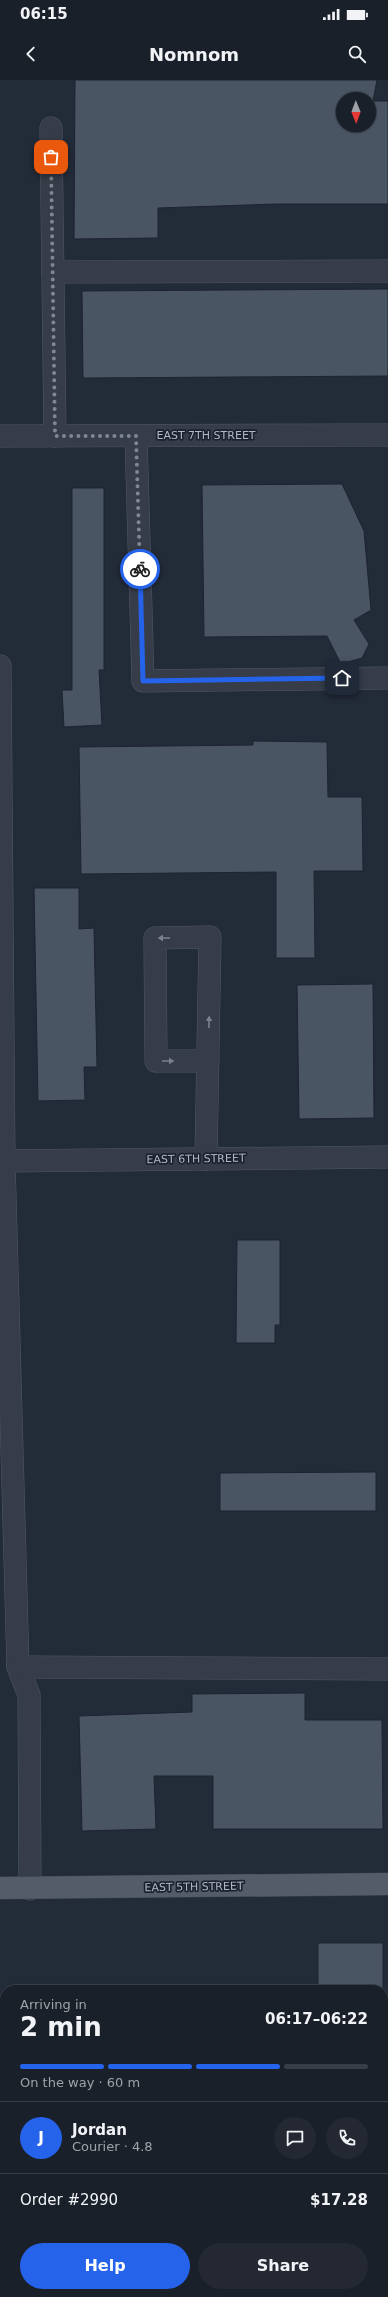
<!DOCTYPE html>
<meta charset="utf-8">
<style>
:root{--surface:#1a202a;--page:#232832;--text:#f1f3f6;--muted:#9fa3a8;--line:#383e47;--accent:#2563eb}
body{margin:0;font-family:"DejaVu Sans",sans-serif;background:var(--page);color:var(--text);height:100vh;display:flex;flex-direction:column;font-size:15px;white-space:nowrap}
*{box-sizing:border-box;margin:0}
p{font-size:13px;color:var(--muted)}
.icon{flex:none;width:22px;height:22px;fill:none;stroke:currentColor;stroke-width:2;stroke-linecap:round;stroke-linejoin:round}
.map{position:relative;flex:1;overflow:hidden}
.side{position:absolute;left:0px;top:1905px;width:388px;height:312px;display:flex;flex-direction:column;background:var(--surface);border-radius:16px 16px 0 0;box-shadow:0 1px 3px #0004,0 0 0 1px var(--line)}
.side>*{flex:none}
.needle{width:26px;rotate:179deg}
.buttons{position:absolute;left:336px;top:12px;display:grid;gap:8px}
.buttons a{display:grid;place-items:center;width:40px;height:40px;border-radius:50%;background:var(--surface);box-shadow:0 1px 3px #0004,0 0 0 1px var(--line);font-size:20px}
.pin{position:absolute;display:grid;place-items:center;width:34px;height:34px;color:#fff;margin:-17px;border-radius:8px;box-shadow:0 2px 6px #0006}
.courier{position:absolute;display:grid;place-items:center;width:40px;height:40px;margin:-20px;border:3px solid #2563eb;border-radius:50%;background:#fff;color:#222;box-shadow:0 1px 5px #0007}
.overview em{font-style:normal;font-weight:700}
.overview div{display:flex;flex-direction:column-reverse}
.overview{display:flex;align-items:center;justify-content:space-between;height:68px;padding:0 20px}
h1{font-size:26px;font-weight:700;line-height:30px}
.bar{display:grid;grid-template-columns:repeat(4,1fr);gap:6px 4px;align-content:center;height:48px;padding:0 20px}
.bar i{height:5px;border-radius:3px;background:var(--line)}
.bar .active{background:var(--accent)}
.bar p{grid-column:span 4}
.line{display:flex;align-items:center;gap:10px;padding:0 20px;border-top:1px solid var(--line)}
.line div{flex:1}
.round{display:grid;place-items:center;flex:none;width:42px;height:42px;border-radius:21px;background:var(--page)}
.primary-button{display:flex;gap:8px;margin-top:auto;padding:8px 20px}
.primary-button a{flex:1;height:46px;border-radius:24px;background:var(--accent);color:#fff;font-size:16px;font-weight:700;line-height:46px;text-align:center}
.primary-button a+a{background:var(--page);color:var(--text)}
.status{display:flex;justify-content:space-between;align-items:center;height:28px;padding:0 20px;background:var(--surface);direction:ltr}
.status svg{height:11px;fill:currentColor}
header{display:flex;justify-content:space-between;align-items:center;height:52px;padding:0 20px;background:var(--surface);font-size:18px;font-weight:700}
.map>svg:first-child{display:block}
.building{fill:#4a5564;stroke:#1d242f;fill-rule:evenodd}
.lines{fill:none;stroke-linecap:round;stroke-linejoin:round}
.minor-casing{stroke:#515863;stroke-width:23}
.major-casing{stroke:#3f4652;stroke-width:23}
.minor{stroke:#363d49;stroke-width:22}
.major{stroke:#545c69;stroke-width:22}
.rail-casing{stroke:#586170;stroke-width:4.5}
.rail{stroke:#1b222d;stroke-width:3;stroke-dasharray:9;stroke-linecap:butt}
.oneway{fill:#7a818d}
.done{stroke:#7f8794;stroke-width:4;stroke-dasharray:0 7.2}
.route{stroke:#2563eb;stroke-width:5}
.labels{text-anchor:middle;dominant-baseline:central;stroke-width:3.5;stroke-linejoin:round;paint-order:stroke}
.street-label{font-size:11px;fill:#b1b8c5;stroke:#1b222d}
</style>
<div class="status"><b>06:15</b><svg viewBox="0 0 49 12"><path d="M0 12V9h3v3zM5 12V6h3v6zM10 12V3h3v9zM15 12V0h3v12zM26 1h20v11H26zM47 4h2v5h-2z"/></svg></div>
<header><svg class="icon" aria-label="back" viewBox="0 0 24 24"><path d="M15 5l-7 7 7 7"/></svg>Nomnom<svg class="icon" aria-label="search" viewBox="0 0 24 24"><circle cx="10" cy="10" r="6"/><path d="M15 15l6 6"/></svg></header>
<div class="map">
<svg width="388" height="2217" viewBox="0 0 388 2217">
<rect width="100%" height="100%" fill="#222b38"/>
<g class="building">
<path d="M 75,0 L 377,0 L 373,21 L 388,21 L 388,124 L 276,124 L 158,128 L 158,158 L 74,159 ZM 343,19 L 369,19 L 369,45 L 343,45 Z"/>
<polygon points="388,209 388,296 83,298 82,211"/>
<polygon points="342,404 364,451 371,530 354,540 369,564 362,578 341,584 327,556 204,557 202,405"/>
<polygon points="72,408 104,408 104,590 99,590 102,645 64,647 62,610 72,610"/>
<polygon points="253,661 327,662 328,717 362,717 363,791 314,791 315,878 276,878 276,792 81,794 79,667 253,665"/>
<polygon points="34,808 79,808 79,849 94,848 97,987 84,987 85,1020 38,1021"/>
<polygon points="373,904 374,1038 299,1039 297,905"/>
<polygon points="237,1160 280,1160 280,1245 275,1245 275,1263 236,1263"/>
<polygon points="376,1392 376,1431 220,1431 220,1393"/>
<polygon points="305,1613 305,1640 382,1640 383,1749 213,1749 213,1696 154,1696 156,1749 82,1751 79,1636 192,1632 192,1614"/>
<rect x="318" y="1863" width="65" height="47"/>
</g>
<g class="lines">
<defs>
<g id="minor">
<polyline points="51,48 55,356"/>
<polyline points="53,192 388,191"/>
<polyline points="0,356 388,355"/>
<polyline points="136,356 143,601 388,598"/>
<polyline points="0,586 4,1081 18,1587 29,1615 30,1809"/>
<polyline points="206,1079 210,857 155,858 156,981 208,981"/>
<polyline points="4,1081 388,1077"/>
<polyline points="18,1587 388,1589"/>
<polyline points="383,2018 388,2018"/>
<polyline points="0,2028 5,2028"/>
</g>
<polyline id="major" points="0,1808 388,1804"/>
</defs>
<use href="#minor" class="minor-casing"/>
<use href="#major" class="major-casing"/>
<use href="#minor" class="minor"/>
<use href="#major" class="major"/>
<defs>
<g id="rail">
<polyline points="0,2134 5,2146"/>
<polyline points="0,2182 5,2193"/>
<polyline points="14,2212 17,2217"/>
<polyline points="37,2212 40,2217"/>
</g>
</defs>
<use href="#rail" class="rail-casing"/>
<use href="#rail" class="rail"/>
</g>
<defs><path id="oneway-solid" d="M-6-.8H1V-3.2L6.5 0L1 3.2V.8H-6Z"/></defs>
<g class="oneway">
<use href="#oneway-solid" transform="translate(164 858) rotate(180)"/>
<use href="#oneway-solid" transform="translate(209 942) rotate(-89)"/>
<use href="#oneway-solid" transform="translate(168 981)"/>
</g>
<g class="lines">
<polyline class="done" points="51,77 55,356 136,356 140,489"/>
<polyline class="route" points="140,489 143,601 342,598"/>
</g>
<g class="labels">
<g class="street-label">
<text x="206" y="355">EAST 7TH STREET</text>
<text transform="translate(196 1079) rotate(-1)">EAST 6TH STREET</text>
<text transform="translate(194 1807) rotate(-1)">EAST 5TH STREET</text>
</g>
</g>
</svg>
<div class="buttons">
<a><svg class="needle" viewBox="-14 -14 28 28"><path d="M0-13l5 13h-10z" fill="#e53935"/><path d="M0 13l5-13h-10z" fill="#9fa3a8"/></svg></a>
</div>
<div class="pin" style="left:51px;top:77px;background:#ea580c"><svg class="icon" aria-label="bag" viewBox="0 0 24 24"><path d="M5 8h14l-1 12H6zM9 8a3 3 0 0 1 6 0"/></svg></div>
<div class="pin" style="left:342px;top:598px;background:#1f2937"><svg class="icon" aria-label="home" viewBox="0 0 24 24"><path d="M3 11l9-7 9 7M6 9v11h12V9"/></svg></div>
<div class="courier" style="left:140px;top:489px"><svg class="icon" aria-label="bike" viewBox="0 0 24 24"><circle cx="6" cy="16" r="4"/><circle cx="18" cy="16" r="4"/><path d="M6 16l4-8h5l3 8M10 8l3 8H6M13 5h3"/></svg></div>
<section class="side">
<div class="overview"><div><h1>2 min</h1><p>Arriving in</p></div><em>06:17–06:22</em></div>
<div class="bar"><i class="active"></i><i class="active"></i><i class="active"></i><i></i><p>On the way · 60 m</p></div>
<div class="line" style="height:72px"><b class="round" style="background:var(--accent);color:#fff">J</b><div><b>Jordan</b><p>Courier · 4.8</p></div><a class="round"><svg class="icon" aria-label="chat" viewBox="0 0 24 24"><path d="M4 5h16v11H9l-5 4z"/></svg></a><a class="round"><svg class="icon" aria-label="phone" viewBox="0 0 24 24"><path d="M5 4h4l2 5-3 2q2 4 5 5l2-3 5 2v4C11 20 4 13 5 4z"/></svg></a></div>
<div class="line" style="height:52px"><div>Order #2990</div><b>$17.28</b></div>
<div class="primary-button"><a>Help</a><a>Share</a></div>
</section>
</div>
